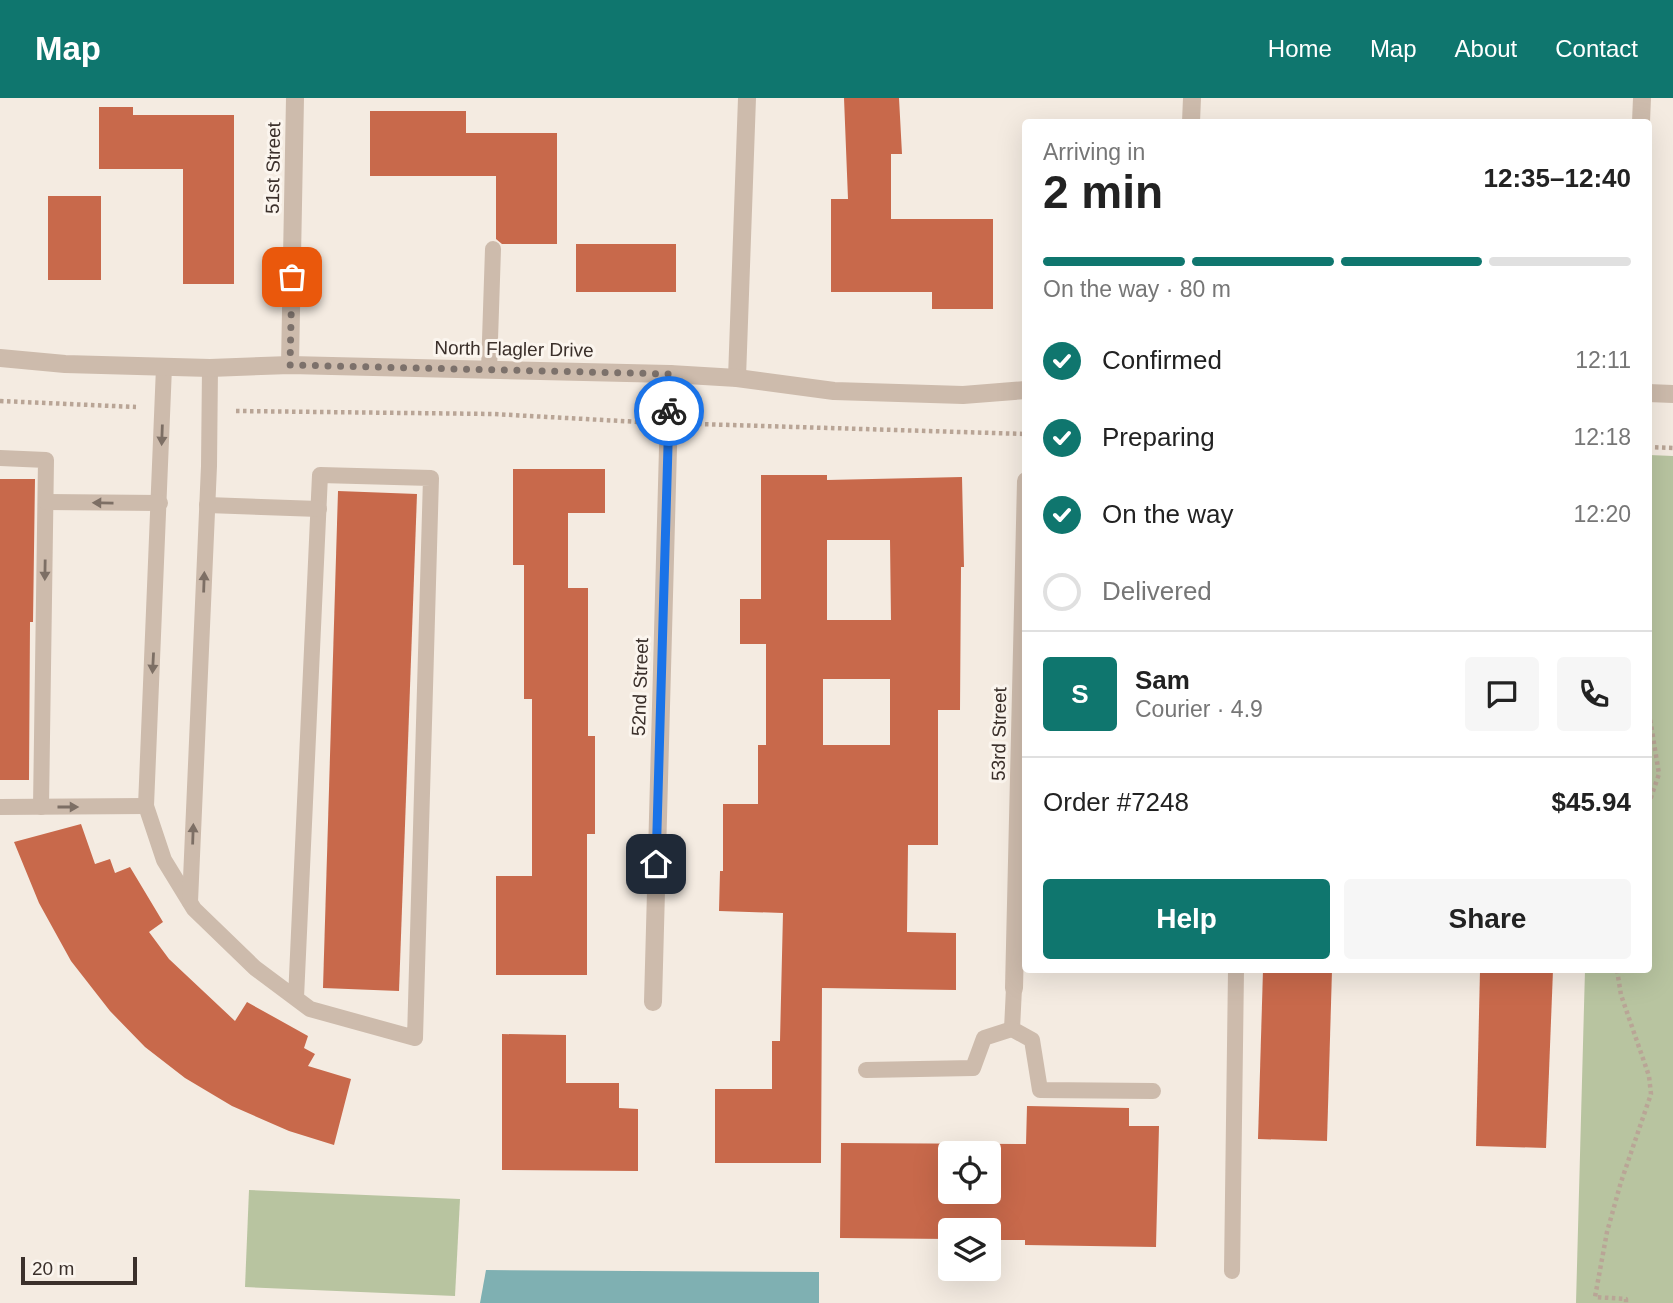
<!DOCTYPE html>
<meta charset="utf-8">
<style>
:root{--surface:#fff;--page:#f6f6f6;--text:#222;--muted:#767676;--line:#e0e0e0;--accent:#0f766e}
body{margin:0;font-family:Helvetica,sans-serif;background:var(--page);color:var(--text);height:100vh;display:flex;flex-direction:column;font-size:26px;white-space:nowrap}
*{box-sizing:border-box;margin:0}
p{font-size:23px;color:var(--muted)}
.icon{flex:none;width:38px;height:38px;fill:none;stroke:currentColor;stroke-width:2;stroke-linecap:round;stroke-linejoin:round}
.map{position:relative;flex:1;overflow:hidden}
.sheet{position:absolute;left:1022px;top:21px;width:630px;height:854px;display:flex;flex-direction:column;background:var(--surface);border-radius:7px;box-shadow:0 7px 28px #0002}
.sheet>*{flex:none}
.fabs{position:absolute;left:938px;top:1043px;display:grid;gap:14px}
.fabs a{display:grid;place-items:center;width:63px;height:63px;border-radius:7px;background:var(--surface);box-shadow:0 7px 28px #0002;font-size:35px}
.scale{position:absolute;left:21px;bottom:18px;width:116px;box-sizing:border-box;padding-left:7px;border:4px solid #3b302b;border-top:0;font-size:19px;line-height:24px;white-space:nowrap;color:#3b302b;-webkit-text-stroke:5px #fbf5ee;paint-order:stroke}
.pin{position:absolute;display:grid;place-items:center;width:60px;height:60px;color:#fff;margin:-30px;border-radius:14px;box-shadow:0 4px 10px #0006}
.courier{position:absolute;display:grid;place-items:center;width:70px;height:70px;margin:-35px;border:5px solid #1a73e8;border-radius:50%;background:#fff;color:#222;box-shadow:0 2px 9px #0007}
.headline em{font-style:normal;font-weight:700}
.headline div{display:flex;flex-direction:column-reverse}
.headline{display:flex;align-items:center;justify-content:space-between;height:119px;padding:0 21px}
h1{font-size:46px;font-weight:700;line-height:52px}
.bar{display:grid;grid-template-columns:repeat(4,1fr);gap:10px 7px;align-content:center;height:84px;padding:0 21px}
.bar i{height:9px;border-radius:5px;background:var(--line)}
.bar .active{background:var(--accent)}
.bar p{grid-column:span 4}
.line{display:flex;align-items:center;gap:18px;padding:0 21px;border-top:2px solid var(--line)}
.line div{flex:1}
.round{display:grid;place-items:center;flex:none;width:74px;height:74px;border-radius:7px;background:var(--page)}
ol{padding:0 21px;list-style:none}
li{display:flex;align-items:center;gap:21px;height:77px}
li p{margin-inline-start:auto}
li .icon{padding:7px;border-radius:50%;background:var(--accent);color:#fff;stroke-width:4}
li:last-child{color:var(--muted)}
li i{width:38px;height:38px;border:4px solid var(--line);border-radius:50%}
.primary-button{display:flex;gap:14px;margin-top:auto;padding:14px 21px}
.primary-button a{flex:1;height:80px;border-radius:7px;background:var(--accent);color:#fff;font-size:28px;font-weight:700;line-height:80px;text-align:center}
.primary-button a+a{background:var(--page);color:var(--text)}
header{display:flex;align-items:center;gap:42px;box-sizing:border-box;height:98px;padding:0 35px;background:var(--accent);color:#fff}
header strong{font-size:33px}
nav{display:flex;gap:38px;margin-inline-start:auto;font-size:24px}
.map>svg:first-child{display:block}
.green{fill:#b8c4a0}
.water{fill:#7fb0b2}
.building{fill:#c8694b;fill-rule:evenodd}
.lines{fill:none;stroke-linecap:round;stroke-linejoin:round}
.path{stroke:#b9a596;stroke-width:4.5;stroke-dasharray:3.5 3.5;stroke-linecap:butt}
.service{stroke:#cdbbac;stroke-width:16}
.minor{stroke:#cdbbac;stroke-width:18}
.tertiary{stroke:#cdbbac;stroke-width:18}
.oneway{fill:#7d6f65}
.done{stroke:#7c716b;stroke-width:7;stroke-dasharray:0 12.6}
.route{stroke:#1a73e8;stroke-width:9}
.labels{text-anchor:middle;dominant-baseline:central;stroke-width:6;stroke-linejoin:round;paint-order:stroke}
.street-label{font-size:19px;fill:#3b302b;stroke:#fbf5ee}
</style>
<header>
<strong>Map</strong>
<nav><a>Home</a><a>Map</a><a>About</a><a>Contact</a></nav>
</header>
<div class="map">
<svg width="1673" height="1205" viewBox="0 0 1673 1205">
<rect width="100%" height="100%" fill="#f4ebe1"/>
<g class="green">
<polygon points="1649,357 1673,358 1673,1205 1576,1205 1585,872 1648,872"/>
<polygon points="249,1092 460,1101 455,1198 245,1189"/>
</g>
<polygon class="water" points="486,1172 819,1174 819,1205 480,1205"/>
<g class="building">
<polygon points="844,0 899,0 902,56 891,56 891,121 993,121 993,211 932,211 932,194 831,194 831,101 848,101"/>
<polygon points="99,9 133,9 133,17 234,17 234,186 183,186 183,71 99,71"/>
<polygon points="370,13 466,13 466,35 557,35 557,146 502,146 496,141 496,78 370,78"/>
<rect x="48" y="98" width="53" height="84"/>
<rect x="576" y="146" width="100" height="48"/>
<polygon points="513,371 605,371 605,415 568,415 568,490 588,490 588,638 595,638 595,736 587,736 587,877 496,877 496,778 532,778 532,601 524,601 524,467 513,467"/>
<path d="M 761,377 L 827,377 L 827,382 L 962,379 L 964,469 L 961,469 L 960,612 L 938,612 L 938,747 L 908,747 L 907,834 L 956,835 L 956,892 L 822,890 L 821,1065 L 715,1065 L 715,991 L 772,991 L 772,943 L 780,943 L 783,815 L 719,813 L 720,773 L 723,773 L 723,706 L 758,706 L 758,647 L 766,647 L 766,546 L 740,546 L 740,501 L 761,501 ZM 827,442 L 890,442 L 891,522 L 827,522 ZM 823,581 L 890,581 L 890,647 L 823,647 Z"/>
<polygon points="0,381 35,381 33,524 30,524 29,682 0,682"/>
<polygon points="338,393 417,396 399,893 323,890"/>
<polygon points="81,726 95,766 110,761 115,775 130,769 163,824 149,834 169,861 235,923 247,904 308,938 304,950 315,956 308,968 351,981 334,1047 289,1033 232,1008 185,980 145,949 110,913 71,863 39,805 14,744"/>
<polygon points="1263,872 1332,872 1327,1043 1258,1041"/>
<polygon points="1480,872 1553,872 1546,1050 1476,1048"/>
<polygon points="502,936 566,937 566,985 619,985 619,1010 638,1011 638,1073 502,1072"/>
<path d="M 1027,1008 L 1129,1010 L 1129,1028 L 1159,1028 L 1156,1149 L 1025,1147 L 1025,1142 L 989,1142 L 989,1132 L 950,1132 L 950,1141 L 840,1140 L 841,1045 L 1026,1046 ZM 950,1055 L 989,1055 L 989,1094 L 950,1094 Z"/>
</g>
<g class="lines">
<g class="path">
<polyline points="0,303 136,309"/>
<polyline points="236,313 493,316 640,324"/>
<polyline points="698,326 1026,336"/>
<polyline points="1648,349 1673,350"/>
<polyline points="1648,608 1659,676 1648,708"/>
<polyline points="1617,872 1621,897 1649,978 1651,996 1621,1084 1607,1134 1595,1199 1626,1201 1626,1205"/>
</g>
<g class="service">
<polyline points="164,269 146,708 164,762 194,811 255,870 310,911 415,940 431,380 320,377 296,900"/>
<polyline points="489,272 493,151"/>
<polyline points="0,360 46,362 41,709"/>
<polyline points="46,404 160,405"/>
<polyline points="207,407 319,411"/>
<polyline points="0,709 146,708"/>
<polyline points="190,804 209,368 210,270"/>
<polyline points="1014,890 1012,931 1032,942 1040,992 1153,993"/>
<polyline points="866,972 973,970 984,940 1012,931"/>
<polyline points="1232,1173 1236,872"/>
</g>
<g class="minor">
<polyline points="1191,24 1192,0"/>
<polyline points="1641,24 1642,0"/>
<polyline points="290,267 295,0"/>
<polyline points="737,280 747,0"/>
<polyline points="1014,890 1026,383"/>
<polyline points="653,904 670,276"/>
</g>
<g class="tertiary">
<polyline points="0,260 65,266 210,270 290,267 670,276 737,280 834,293 963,297 1026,292"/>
<polyline points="1648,295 1673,296"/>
</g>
</g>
<defs><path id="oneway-solid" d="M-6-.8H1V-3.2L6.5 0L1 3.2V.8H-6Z" transform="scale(1.75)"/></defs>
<g class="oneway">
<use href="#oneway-solid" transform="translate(162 337) rotate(92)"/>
<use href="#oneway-solid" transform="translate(103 405) rotate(-179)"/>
<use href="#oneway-solid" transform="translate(45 472) rotate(91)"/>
<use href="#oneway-solid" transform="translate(204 484) rotate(-88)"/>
<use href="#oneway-solid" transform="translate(153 565) rotate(93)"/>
<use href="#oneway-solid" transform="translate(68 709)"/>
<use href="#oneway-solid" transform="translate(193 736) rotate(-88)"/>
</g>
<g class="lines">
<polyline class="done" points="292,179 290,267 670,276 669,313"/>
<polyline class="route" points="656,766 669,313"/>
</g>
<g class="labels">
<g class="street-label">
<text transform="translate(273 70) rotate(-89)">51st Street</text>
<text transform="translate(514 251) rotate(1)">North Flagler Drive</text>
<text transform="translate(640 589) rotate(-88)">52nd Street</text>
<text transform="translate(999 636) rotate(-89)">53rd Street</text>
</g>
</g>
</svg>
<div class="fabs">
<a><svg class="icon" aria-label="locate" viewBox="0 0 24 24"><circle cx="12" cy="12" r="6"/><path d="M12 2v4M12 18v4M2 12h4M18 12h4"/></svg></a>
<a><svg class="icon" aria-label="layers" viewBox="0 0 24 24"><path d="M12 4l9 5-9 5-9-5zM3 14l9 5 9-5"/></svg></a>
</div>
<div class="scale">20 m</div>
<div class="pin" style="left:292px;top:179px;background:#ea580c"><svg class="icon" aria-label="bag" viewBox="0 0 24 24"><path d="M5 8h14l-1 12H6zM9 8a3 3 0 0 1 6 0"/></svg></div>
<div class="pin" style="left:656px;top:766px;background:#1f2937"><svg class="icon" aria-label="home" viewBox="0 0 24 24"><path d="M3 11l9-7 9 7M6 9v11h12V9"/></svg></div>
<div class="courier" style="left:669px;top:313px"><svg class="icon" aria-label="bike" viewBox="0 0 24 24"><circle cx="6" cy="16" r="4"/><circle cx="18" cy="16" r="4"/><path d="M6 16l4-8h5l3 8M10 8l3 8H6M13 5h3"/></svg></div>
<section class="sheet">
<div class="headline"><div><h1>2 min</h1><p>Arriving in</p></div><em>12:35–12:40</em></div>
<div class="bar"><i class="active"></i><i class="active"></i><i class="active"></i><i></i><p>On the way · 80 m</p></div>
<ol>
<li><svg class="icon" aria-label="check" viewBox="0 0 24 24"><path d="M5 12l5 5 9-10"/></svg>Confirmed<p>12:11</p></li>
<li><svg class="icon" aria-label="check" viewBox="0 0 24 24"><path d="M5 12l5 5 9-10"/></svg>Preparing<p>12:18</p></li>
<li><svg class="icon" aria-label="check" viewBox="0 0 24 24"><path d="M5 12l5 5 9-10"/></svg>On the way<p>12:20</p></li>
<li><i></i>Delivered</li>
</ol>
<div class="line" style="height:126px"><b class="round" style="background:var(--accent);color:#fff">S</b><div><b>Sam</b><p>Courier · 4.9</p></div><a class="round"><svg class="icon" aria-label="chat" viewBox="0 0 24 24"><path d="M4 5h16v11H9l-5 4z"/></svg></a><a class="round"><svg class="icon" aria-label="phone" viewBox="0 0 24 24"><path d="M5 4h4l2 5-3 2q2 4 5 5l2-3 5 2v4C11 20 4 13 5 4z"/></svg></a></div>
<div class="line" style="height:91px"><div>Order #7248</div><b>$45.94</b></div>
<div class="primary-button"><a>Help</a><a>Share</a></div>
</section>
</div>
